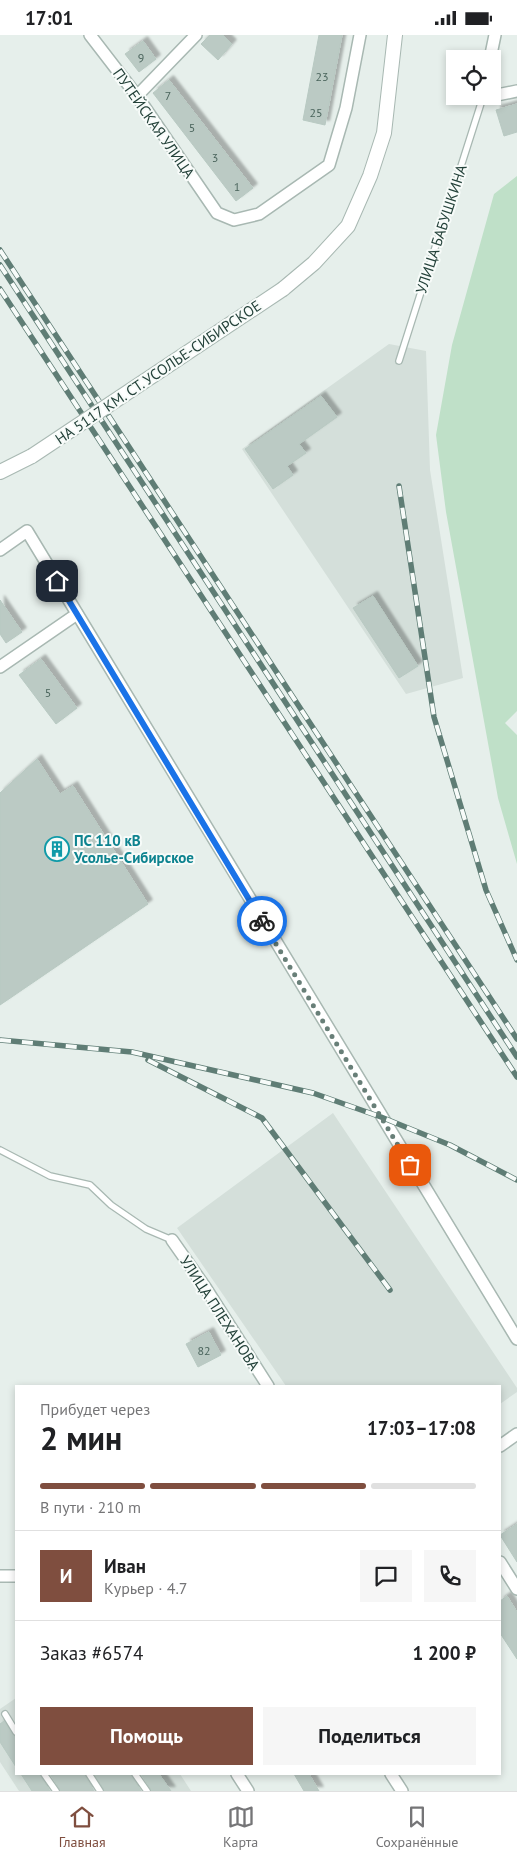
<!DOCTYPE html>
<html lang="ru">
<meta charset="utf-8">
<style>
:root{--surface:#fff;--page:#f6f6f6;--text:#202124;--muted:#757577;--line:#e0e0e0;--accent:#7f4e3f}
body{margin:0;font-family:"PT Sans",sans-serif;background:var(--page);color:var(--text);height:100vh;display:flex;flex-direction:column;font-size:19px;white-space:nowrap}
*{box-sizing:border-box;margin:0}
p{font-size:16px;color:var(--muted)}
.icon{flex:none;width:28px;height:28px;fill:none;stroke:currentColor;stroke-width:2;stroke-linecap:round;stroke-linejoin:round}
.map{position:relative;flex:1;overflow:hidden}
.details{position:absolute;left:15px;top:1350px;width:486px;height:390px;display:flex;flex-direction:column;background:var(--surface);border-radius:0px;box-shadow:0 2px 8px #0003}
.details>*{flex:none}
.buttons{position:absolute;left:446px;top:15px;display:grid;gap:10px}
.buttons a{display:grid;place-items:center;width:55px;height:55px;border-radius:0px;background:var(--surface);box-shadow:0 2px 8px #0003;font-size:25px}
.pin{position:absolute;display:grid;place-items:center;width:42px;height:42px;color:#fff;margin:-21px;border-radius:10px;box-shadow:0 2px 8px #0006}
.courier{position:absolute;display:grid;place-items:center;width:50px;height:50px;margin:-25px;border:4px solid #1a73e8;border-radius:50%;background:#fff;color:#222;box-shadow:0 1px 6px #0007}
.summary em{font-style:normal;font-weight:700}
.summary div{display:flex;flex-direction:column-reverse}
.summary{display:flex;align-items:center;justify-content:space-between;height:85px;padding:0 25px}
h1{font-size:32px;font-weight:700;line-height:38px}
.bar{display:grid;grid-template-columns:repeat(4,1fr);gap:8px 5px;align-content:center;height:60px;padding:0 25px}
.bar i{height:6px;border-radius:4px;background:var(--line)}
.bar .active{background:var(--accent)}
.bar p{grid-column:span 4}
.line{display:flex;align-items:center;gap:12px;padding:0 25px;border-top:1px solid var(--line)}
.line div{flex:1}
.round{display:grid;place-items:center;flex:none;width:52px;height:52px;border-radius:0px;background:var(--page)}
.button{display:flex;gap:10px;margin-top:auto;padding:10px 25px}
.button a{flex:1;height:58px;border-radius:0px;background:var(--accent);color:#fff;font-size:20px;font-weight:700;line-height:58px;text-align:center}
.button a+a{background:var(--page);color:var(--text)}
.status{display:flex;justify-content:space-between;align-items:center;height:35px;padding:0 25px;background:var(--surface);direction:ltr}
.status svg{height:14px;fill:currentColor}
.tabs{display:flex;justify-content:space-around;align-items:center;height:70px;border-top:1px solid var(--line);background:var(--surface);font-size:14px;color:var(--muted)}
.tabs a{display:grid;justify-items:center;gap:2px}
.tabs .active{color:var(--accent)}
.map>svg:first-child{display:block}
.built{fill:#d4dfda}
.green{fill:#bfe0c8}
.building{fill:#bbcac4;stroke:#b8c9c2;filter:url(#shadow)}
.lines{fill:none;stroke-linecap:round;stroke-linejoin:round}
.service-casing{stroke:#a8b8b2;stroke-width:8}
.minor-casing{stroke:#a8b8b2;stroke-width:14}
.tertiary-casing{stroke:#a8b8b2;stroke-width:16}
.service{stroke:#fff;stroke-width:5.5}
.minor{stroke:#fff;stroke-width:11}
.tertiary{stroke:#fff;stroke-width:14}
.rail-casing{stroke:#5f7d75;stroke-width:5.5}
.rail{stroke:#f7fbf9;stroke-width:4;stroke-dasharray:11;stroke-linecap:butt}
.tertiary-bridge-casing{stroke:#a8b8b2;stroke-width:16;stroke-linecap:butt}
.tertiary-bridge{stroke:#fff;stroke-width:14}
.done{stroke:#687f78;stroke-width:5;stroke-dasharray:0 9}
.route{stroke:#1a73e8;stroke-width:6}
.labels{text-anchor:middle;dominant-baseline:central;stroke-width:4;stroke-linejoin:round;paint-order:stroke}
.number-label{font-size:12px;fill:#4a645c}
.street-label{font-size:15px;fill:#24423a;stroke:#f7fbf9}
.culture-label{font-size:15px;font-weight:bold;fill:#0d838f;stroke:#f7fbf9;text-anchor:start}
</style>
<div class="status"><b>17:01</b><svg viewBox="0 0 49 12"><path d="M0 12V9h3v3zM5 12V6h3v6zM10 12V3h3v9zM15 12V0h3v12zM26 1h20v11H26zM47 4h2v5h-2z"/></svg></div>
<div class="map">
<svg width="517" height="1756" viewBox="0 0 517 1756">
<defs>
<filter id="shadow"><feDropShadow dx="4.5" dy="-4.5" stdDeviation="1" flood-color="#0004"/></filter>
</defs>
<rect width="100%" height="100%" fill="#e6efeb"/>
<g class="built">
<polygon points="389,309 426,316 430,435 463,643 406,659 242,414"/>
<polygon points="333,1078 517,1353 517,1357 500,1369 500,1351 286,1351 177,1193"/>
<polygon points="16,1663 16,1739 180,1739 191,1756 19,1756 0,1727 0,1674"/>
</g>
<polygon class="green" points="517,141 517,676 505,688 517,700 517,829 498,763 446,477 436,400 452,310 494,159"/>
<g class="building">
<polygon points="210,0 223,0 232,9 218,25 201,9"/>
<polygon points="319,0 342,0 325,90 303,85"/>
<polygon points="143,6 156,24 139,37 125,19"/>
<polygon points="169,45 253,153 236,166 153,58"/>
<polygon points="517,69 517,97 504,101 496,75"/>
<polygon points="321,361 337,382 299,409 306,418 287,431 293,440 273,454 245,414"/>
<polygon points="373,561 418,631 399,643 353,573"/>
<polygon points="0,565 22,597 6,608 0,599"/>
<polygon points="41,624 77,673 56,689 19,640"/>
<polygon points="37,724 60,759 73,751 148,869 0,970 0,758"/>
<polygon points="209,1297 221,1320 198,1332 186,1309"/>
<polygon points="517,1489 517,1527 500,1500"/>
<polygon points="507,1561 517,1577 517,1624 500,1598 500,1566"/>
<polygon points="4,1686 12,1699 16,1702 16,1732 0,1707 0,1689"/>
<polygon points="21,1739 39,1739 50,1756 32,1756"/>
<polygon points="50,1739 84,1739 94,1756 61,1756"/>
<polygon points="94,1739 130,1739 141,1756 105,1756"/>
<polygon points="141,1739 159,1739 171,1756 152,1756"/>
<polygon points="294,1739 309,1739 319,1756 304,1756"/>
</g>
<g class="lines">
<defs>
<g id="service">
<polyline points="399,326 483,62"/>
<polyline points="0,1115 50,1141 90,1150 111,1170 146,1194 172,1205"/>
<polyline points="5,1679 16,1697"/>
<polyline points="44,1739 56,1756"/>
<polyline points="89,1739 100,1756"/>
<polyline points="135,1739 147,1756"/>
</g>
<g id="minor">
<polyline points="90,0 137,61 217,178 234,185 259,179 329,130 346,73 360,0"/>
<polyline points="490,24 495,0"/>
<polyline points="137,61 196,0"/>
<polyline points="492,61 517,56"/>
<polyline points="0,515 27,496 517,1304"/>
<polyline points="0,632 77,579"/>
<polyline points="172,1205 205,1252 268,1351"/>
<polyline points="500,1411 517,1399"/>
<polyline points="500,1527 517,1554"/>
<polyline points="0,1541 16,1541"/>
<polyline points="237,1739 248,1756"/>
<polyline points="391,1739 402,1756"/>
</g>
<g id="tertiary">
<polyline points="283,254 314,228 348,191 370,141 384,98 395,0"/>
<polyline points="0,437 32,421"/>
</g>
</defs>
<use href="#service" class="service-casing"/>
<use href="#minor" class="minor-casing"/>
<use href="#tertiary" class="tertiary-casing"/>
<use href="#service" class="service"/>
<use href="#minor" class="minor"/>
<use href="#tertiary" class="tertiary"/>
<defs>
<g id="rail">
<polyline points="0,215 517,1004"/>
<polyline points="0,230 517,1022"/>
<polyline points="0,254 517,1042"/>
<polyline points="399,451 434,682 486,855 517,925"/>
<polyline points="0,1005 132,1017 313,1058 381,1082 450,1110 517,1145"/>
<polyline points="148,1025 262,1083 390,1255"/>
</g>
</defs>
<use href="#rail" class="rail-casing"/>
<use href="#rail" class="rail"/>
<defs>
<polyline id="tertiary-bridge" points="32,421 283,254"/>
</defs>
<use href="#tertiary-bridge" class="tertiary-bridge-casing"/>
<use href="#tertiary-bridge" class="tertiary-bridge"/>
</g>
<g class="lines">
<polyline class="done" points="262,886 410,1130"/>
<polyline class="route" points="57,546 262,886"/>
</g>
<defs>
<symbol id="building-ring" viewBox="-11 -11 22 22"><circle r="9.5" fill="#f7fbf9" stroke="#0f9aa8" stroke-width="1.5"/><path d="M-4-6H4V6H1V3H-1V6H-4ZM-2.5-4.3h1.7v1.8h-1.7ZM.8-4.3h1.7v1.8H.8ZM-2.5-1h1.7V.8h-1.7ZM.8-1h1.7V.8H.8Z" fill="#0f9aa8"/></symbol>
</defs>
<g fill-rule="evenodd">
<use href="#building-ring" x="43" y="800" width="28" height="28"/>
</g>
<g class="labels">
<g class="number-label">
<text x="141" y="22">9</text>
<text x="322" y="41">23</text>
<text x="168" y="60">7</text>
<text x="316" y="77">25</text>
<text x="192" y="92">5</text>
<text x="215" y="122">3</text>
<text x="237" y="151">1</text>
<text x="48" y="657">5</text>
<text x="204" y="1315">82</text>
</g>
<g class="street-label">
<text transform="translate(154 88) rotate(55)">ПУТЕЙСКАЯ УЛИЦА</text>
<text transform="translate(441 194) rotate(-72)">УЛИЦА БАБУШКИНА</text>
<text transform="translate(158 337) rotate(-34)">НА 5117 КМ. СТ. УСОЛЬЕ-СИБИРСКОЕ</text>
<text transform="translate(220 1278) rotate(57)">УЛИЦА ПЛЕХАНОВА</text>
</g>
<g class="culture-label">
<text x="74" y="805">ПС 110 кВ<tspan x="74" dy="17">Усолье-Сибирское</tspan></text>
</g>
</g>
</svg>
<div class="buttons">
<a><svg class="icon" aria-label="locate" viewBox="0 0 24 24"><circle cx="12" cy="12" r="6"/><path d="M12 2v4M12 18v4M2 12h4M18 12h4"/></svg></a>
</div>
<div class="pin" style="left:410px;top:1130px;background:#ea580c"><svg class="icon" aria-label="bag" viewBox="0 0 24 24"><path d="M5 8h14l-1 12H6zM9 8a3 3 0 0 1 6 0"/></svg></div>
<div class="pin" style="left:57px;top:546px;background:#1f2937"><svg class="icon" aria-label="home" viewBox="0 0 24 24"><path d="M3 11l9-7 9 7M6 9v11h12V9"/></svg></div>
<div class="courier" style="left:262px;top:886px"><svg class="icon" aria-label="bike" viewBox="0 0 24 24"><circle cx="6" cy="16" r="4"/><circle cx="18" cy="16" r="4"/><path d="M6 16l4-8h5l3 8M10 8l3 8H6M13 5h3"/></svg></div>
<section class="details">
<div class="summary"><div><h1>2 мин</h1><p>Прибудет через</p></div><em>17:03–17:08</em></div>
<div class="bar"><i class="active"></i><i class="active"></i><i class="active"></i><i></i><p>В пути · 210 m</p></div>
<div class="line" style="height:90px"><b class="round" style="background:var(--accent);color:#fff">И</b><div><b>Иван</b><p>Курьер · 4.7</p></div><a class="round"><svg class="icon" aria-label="chat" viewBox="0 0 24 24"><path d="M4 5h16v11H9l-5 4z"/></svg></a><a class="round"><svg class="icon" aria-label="phone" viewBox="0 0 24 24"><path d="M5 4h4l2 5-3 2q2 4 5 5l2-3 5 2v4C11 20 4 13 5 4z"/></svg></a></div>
<div class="line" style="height:65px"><div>Заказ #6574</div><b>1 200 ₽</b></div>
<div class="button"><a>Помощь</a><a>Поделиться</a></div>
</section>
</div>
<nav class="tabs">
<a class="active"><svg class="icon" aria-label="home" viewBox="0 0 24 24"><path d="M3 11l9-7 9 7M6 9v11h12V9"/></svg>Главная</a>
<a><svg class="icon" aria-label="map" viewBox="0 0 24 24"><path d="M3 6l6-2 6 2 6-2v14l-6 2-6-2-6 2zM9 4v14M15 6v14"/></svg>Карта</a>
<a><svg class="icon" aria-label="saved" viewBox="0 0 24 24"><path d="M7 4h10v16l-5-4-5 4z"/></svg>Сохранённые</a>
</nav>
